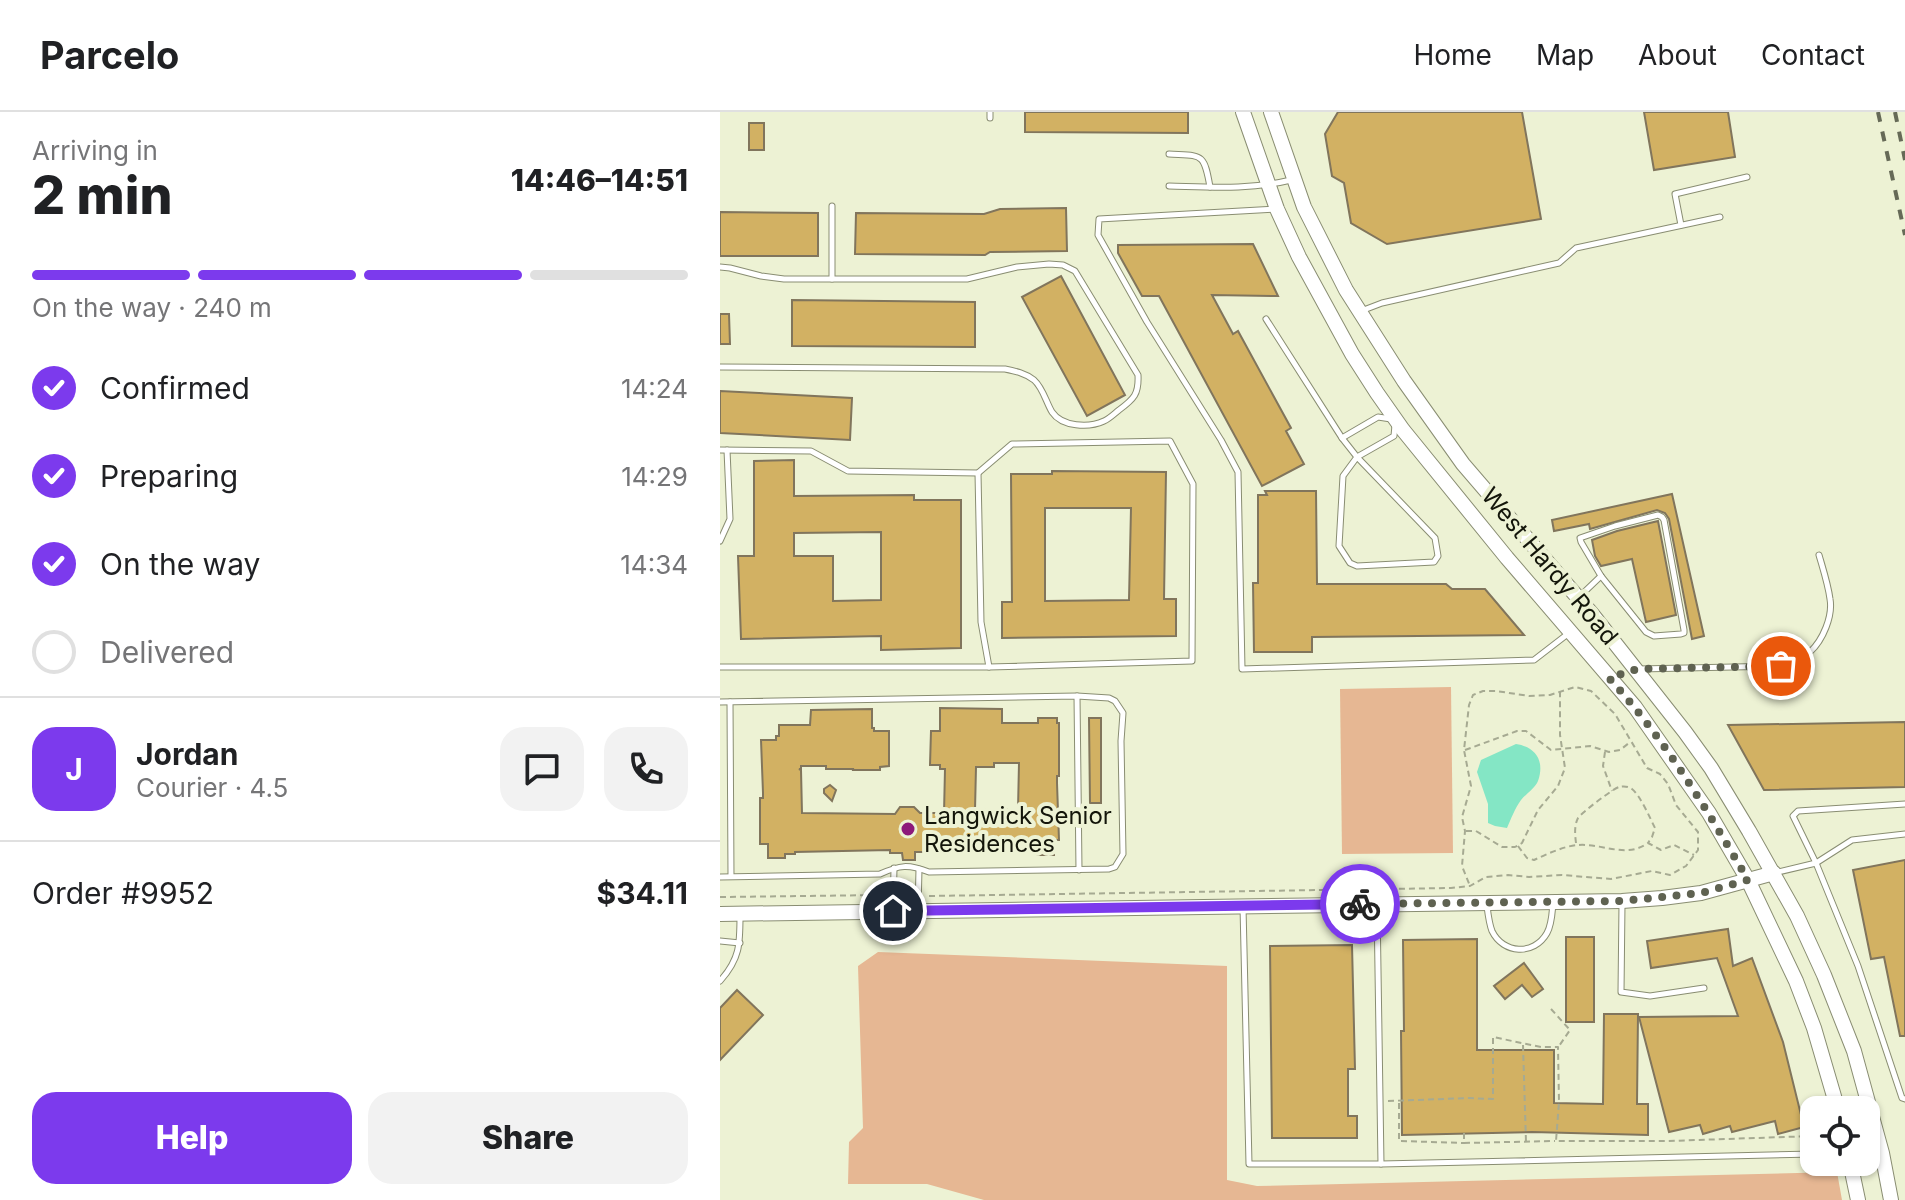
<!DOCTYPE html>
<meta charset="utf-8">
<style>
:root{--surface:#fff;--page:#f2f2f2;--text:#202124;--muted:#757577;--line:#e0e0e0;--accent:#7c3aed}
body{margin:0;font-family:Inter,sans-serif;background:var(--page);color:var(--text);height:100vh;display:flex;flex-direction:column;font-size:30px;white-space:nowrap}
*{box-sizing:border-box;margin:0}
p{font-size:26px;color:var(--muted)}
.icon{flex:none;width:44px;height:44px;fill:none;stroke:currentColor;stroke-width:2;stroke-linecap:round;stroke-linejoin:round}
.map{position:relative;flex:1;overflow:hidden}
.details{display:flex;flex-direction:column;background:var(--surface);width:720px}
.details>*{flex:none}
.controls{position:absolute;left:1080px;top:984px;display:grid;gap:16px}
.controls a{display:grid;place-items:center;width:80px;height:80px;border-radius:16px;background:var(--surface);box-shadow:0 2px 6px #0004;font-size:40px}
.pin{position:absolute;display:grid;place-items:center;width:68px;height:68px;color:#fff;margin:-34px;border:4px solid #fff;border-radius:50%;box-shadow:0 2px 8px #0007}
.courier{position:absolute;display:grid;place-items:center;width:80px;height:80px;margin:-40px;border:6px solid #7c3aed;border-radius:50%;background:#fff;color:#222;box-shadow:0 2px 10px #0007}
.overview em{font-style:normal;font-weight:800}
.overview div{display:flex;flex-direction:column-reverse}
.overview{display:flex;align-items:center;justify-content:space-between;height:136px;padding:0 32px}
h1{font-size:52px;font-weight:800;line-height:60px}
.bar{display:grid;grid-template-columns:repeat(4,1fr);gap:12px 8px;align-content:center;height:96px;padding:0 32px}
.bar i{height:10px;border-radius:6px;background:var(--line)}
.bar .selected{background:var(--accent)}
.bar p{grid-column:span 4}
.line{display:flex;align-items:center;gap:20px;padding:0 32px;border-top:2px solid var(--line)}
.line div{flex:1}
.round{display:grid;place-items:center;flex:none;width:84px;height:84px;border-radius:24px;background:var(--page)}
ol{padding:0 32px;list-style:none}
li{display:flex;align-items:center;gap:24px;height:88px}
li p{margin-inline-start:auto}
li .icon{padding:8px;border-radius:50%;background:var(--accent);color:#fff;stroke-width:4}
li:last-child{color:var(--muted)}
li i{width:44px;height:44px;border:4px solid var(--line);border-radius:50%}
.button{display:flex;gap:16px;margin-top:auto;padding:16px 32px}
.button a{flex:1;height:92px;border-radius:24px;background:var(--accent);color:#fff;font-size:32px;font-weight:800;line-height:92px;text-align:center}
.button a+a{background:var(--page);color:var(--text)}
header{display:flex;align-items:center;gap:48px;box-sizing:border-box;height:112px;padding:0 40px;background:var(--surface);border-bottom:2px solid var(--line)}
header strong{font-size:38px}
nav{display:flex;gap:44px;margin-inline-start:auto;font-size:28px}
main{display:flex;flex:1;min-height:0}
.map>svg:first-child{display:block}
.green{fill:#e6b793}
.water{fill:#84e6c5}
.building{fill:#d2b163;stroke:#81755c;stroke-width:2;fill-rule:evenodd}
.lines{fill:none;stroke-linecap:round;stroke-linejoin:round}
.service-casing{stroke:#898d72;stroke-width:7}
.tertiary-casing{stroke:#898d72;stroke-width:16}
.path{stroke:#a6aa92;stroke-width:2;stroke-dasharray:6 4;stroke-linecap:butt}
.service{stroke:#fff;stroke-width:5}
.tertiary{stroke:#fff;stroke-width:14}
.rail{stroke:#666a57;stroke-width:4;stroke-dasharray:10 10;stroke-linecap:butt}
.done{stroke:#5f6251;stroke-width:8;stroke-dasharray:0 14.4}
.route{stroke:#7c3aed;stroke-width:10}
.poi-dot{fill:#8d197a;stroke:#edf2d4;stroke-width:3}
.labels{text-anchor:middle;dominant-baseline:central;stroke-width:8;stroke-linejoin:round;paint-order:stroke}
.street-label{font-size:24px;fill:#13150a;stroke:#edf2d4}
.poi-label{font-size:24px;fill:#13150a;stroke:#edf2d4;text-anchor:start}
</style>
<header>
<strong>Parcelo</strong>
<nav><a>Home</a><a>Map</a><a>About</a><a>Contact</a></nav>
</header>
<main>
<section class="details">
<div class="overview"><div><h1>2 min</h1><p>Arriving in</p></div><em>14:46–14:51</em></div>
<div class="bar"><i class="selected"></i><i class="selected"></i><i class="selected"></i><i></i><p>On the way · 240 m</p></div>
<ol>
<li><svg class="icon" aria-label="check" viewBox="0 0 24 24"><path d="M5 12l5 5 9-10"/></svg>Confirmed<p>14:24</p></li>
<li><svg class="icon" aria-label="check" viewBox="0 0 24 24"><path d="M5 12l5 5 9-10"/></svg>Preparing<p>14:29</p></li>
<li><svg class="icon" aria-label="check" viewBox="0 0 24 24"><path d="M5 12l5 5 9-10"/></svg>On the way<p>14:34</p></li>
<li><i></i>Delivered</li>
</ol>
<div class="line" style="height:144px"><b class="round" style="background:var(--accent);color:#fff">J</b><div><b>Jordan</b><p>Courier · 4.5</p></div><a class="round"><svg class="icon" aria-label="chat" viewBox="0 0 24 24"><path d="M4 5h16v11H9l-5 4z"/></svg></a><a class="round"><svg class="icon" aria-label="phone" viewBox="0 0 24 24"><path d="M5 4h4l2 5-3 2q2 4 5 5l2-3 5 2v4C11 20 4 13 5 4z"/></svg></a></div>
<div class="line" style="height:104px"><div>Order #9952</div><b>$34.11</b></div>
<div class="button"><a>Help</a><a>Share</a></div>
</section>
<div class="map">
<svg width="1185" height="1088" viewBox="0 0 1185 1088">
<rect width="100%" height="100%" fill="#edf2d4"/>
<g class="green">
<polygon points="731,575 733,741 622,742 620,577"/>
<polygon points="158,840 507,854 507,1068 537,1074 1117,1060 1122,1088 264,1088 207,1072 128,1072 129,1030 143,1016 138,854"/>
</g>
<path class="water" d="M 796,632 C 816,635 825,649 818,669 C 815,676 806,682 801,688 C 795,696 791,707 787,716 L 775,714 L 768,711 L 768,692 L 757,660 L 761,648 Z"/>
<g class="building">
<polygon points="305,0 468,0 468,21 305,20"/>
<polygon points="618,0 802,0 821,107 667,132 631,111 624,71 612,64 605,22"/>
<polygon points="924,0 1008,0 1015,45 934,58"/>
<rect x="29" y="11" width="15" height="27"/>
<polygon points="346,96 347,139 270,140 265,143 135,142 136,101 264,102 280,97"/>
<polygon points="0,100 98,101 98,144 0,144"/>
<polygon points="533,132 558,184 492,183 513,222 518,219 571,316 566,319 584,352 542,374 439,184 422,184 398,141 398,133"/>
<polygon points="341,164 405,283 367,304 302,185"/>
<polygon points="72,188 255,190 255,235 72,234"/>
<polygon points="0,202 9,202 10,232 0,232"/>
<polygon points="0,279 132,286 130,328 0,321"/>
<path d="M 74,348 L 74,384 L 194,383 L 194,388 L 241,388 L 241,536 L 161,538 L 161,524 L 21,527 L 18,444 L 34,444 L 34,349 ZM 161,420 L 161,488 L 113,489 L 113,444 L 74,444 L 74,421 Z"/>
<path d="M 332,359 L 446,360 L 444,487 L 456,487 L 456,524 L 282,526 L 282,490 L 292,490 L 291,362 L 332,362 ZM 325,396 L 411,396 L 409,488 L 325,489 Z"/>
<polygon points="545,379 596,379 597,472 726,472 732,477 765,477 804,523 592,525 592,540 534,540 533,471 538,471 538,383 547,383"/>
<polygon points="952,382 984,524 972,527 949,407 945,401 937,398 870,417 869,412 834,419 832,408"/>
<polygon points="938,409 956,503 926,510 912,447 881,454 875,444 872,428 897,419"/>
<path d="M 220,596 L 282,597 L 282,611 L 318,611 L 318,606 L 337,606 L 337,611 L 339,611 L 339,664 L 337,664 L 337,671 L 339,728 L 334,728 L 334,743 L 317,743 L 317,740 L 305,740 L 305,737 L 207,737 L 207,740 L 195,740 L 195,748 L 183,748 L 182,741 L 170,741 L 170,738 L 75,740 L 75,742 L 65,742 L 65,746 L 48,746 L 48,732 L 40,732 L 40,686 L 43,686 L 43,681 L 41,628 L 56,628 L 56,624 L 59,624 L 59,613 L 90,613 L 91,598 L 152,597 L 152,616 L 154,616 L 154,619 L 169,619 L 169,654 L 160,655 L 160,658 L 132,658 L 134,657 L 106,657 L 106,654 L 81,654 L 81,657 L 79,657 L 81,658 L 82,701 L 175,702 L 180,695 L 194,695 L 200,701 L 224,701 L 225,657 L 220,657 L 220,653 L 210,653 L 211,619 L 220,619 ZM 274,651 L 299,651 L 298,697 L 255,698 L 256,655 L 274,655 Z"/>
<polygon points="369,606 381,606 381,691 370,691"/>
<polygon points="1185,610 1185,675 1044,678 1008,613"/>
<polygon points="110,673 116,678 112,689 104,681 104,677"/>
<polygon points="1185,748 1185,924 1180,924 1164,845 1151,847 1133,758"/>
<polygon points="1008,817 1013,854 1032,846 1063,930 1084,1015 1058,1022 1055,1009 1012,1020 1010,1014 983,1022 980,1013 949,1020 919,905 1018,904 997,846 931,856 927,829"/>
<rect x="846" y="825" width="28" height="85"/>
<polygon points="757,827 757,938 834,938 834,991 883,992 884,902 918,902 917,992 928,992 928,1023 812,1020 682,1023 681,919 684,919 683,828"/>
<polygon points="632,833 635,957 628,957 628,1004 637,1004 637,1026 552,1026 550,834"/>
<polygon points="804,851 823,877 812,885 802,873 785,887 774,874"/>
<polygon points="17,878 43,903 0,948 0,896"/>
</g>
<g class="lines">
<defs>
<g id="service">
<polyline points="270,6 270,0"/>
<path d="M 449,42 C 482,44 484,40 490,75"/>
<path d="M 449,74 C 490,75 530,78 571,68"/>
<polyline points="112,94 112,167"/>
<polyline points="556,97 379,107 378,123 427,210 501,328 518,360 522,557 814,548 849,521"/>
<polyline points="961,113 955,82 1027,65"/>
<path d="M 0,155 L 10,156 L 41,164 L 64,167 L 247,167 L 297,155 L 329,152 L 343,153 L 355,159 L 418,263 C 419,282 414,287 399,298 C 394,302 389,307 384,309 C 369,316 342,315 332,300 C 326,290 323,276 314,268 C 305,261 295,259 285,257 L 0,255"/>
<polyline points="641,199 662,191 839,151 856,136 1000,105"/>
<polyline points="546,207 622,326 637,345 715,426 718,444 714,450 637,454 630,451 619,434 623,364 637,345 674,324 675,313"/>
<polyline points="622,326 658,305 671,307"/>
<polyline points="0,338 91,339 128,359 258,361 292,332 450,329 473,372 472,549 269,555 0,555"/>
<polyline points="258,361 261,510 269,555"/>
<polygon points="938,403 942,405 944,408 964,518 964,521 961,522 934,524 926,520 881,464 861,430 860,426 895,414"/>
<polyline points="0,429 10,407 7,338"/>
<polyline points="858,486 881,464"/>
<path d="M 919,557 L 1061,554 C 1072,551 1082,548 1090,540 C 1103,528 1113,504 1110,487 C 1108,472 1103,457 1099,443"/>
<polyline points="357,584 359,758"/>
<path d="M 0,590 L 357,584 L 389,586 L 395,589 L 403,601 L 401,629 L 403,742 L 395,755 L 389,757 L 209,760 C 188,752 180,753 160,762 L 0,765"/>
<polyline points="10,590 11,764"/>
<polyline points="1185,692 1078,699 1073,704 1096,751 1138,854 1182,986 1185,987"/>
<polyline points="1054,761 1096,751 1132,728 1185,722"/>
<polyline points="902,792 901,880 930,884 984,876"/>
<polyline points="657,793 661,1052"/>
<path d="M 767,794 C 768,802 769,811 772,819 C 783,842 814,844 827,821 C 832,812 832,801 833,791"/>
<polyline points="523,795 529,1052 661,1052 1094,1042"/>
<polyline points="198,798 199,757"/>
<polyline points="173,799 174,756"/>
<polyline points="0,829 20,831"/>
<path d="M 0,869 C 20,847 20,832 20,804"/>
</g>
<g id="tertiary">
<polyline points="523,0 557,97 579,145 632,242 657,281 683,318 787,446 915,595 989,701 1028,768 1076,869 1094,916 1118,998"/>
<polyline points="551,0 584,95 626,178 684,269 743,352 872,502 965,620 991,656 1029,719 1077,804 1104,863 1134,939 1162,1041 1171,1088"/>
<polyline points="0,802 902,789 942,786 981,781 1054,761"/>
<polyline points="1130,1050 1138,1088"/>
</g>
</defs>
<use href="#service" class="service-casing"/>
<use href="#tertiary" class="tertiary-casing"/>
<g class="path">
<polyline points="745,638 797,619 806,619 831,638 870,634 889,640 900,638 909,631"/>
<polyline points="885,640 883,654 892,679"/>
<polyline points="746,719 756,719 782,735 795,735 802,731 818,698 838,674 845,656 840,623 840,580"/>
<path d="M 856,731 C 855,723 854,714 858,706 C 861,701 894,676 899,675 C 903,674 908,674 912,677 C 920,683 930,706 935,716 L 932,725 L 928,731"/>
<path d="M 798,734 L 807,746 L 814,748 C 827,742 844,734 858,733 C 882,731 906,747 928,731 L 941,738 L 954,733 L 974,743"/>
<polyline points="209,784 731,776 750,774 766,765 788,763 809,765 842,763 891,767 932,759 950,763 966,754 978,738 978,720 956,693 948,672 940,662 927,656 895,602 871,579 855,575 830,583 809,584 776,579 763,579 753,583 749,593 744,638 751,674 742,705 745,719 742,754 750,774"/>
<polyline points="0,785 163,783"/>
<polyline points="831,897 850,918 839,934"/>
<polyline points="803,933 806,1030"/>
<polyline points="668,989 748,986 773,987 773,925 821,935 838,935 839,990 836,1029 948,1029 1094,1024"/>
<polyline points="679,991 679,1029 744,1031"/>
<polyline points="744,1021 744,1031 835,1029"/>
</g>
<use href="#service" class="service"/>
<use href="#tertiary" class="tertiary"/>
<g class="rail">
<polyline points="1158,0 1185,123"/>
<polyline points="1175,0 1185,48"/>
</g>
</g>
<g class="lines">
<path class="done" d="M 640,792 L 902,789 L 981,781 L 1028,768 C 987,698 945,627 889,566 L 917,557 L 1061,554"/>
<polyline class="route" points="173,799 640,792"/>
</g>
<circle class="poi-dot" cx="188" cy="717" r="8"/>
<g class="labels">
<g class="street-label">
<text transform="translate(830 454) rotate(50)">West Hardy Road</text>
</g>
<g class="poi-label">
<text x="204" y="703">Langwick Senior<tspan x="204" dy="28">Residences</tspan></text>
</g>
</g>
</svg>
<div class="controls">
<a><svg class="icon" aria-label="locate" viewBox="0 0 24 24"><circle cx="12" cy="12" r="6"/><path d="M12 2v4M12 18v4M2 12h4M18 12h4"/></svg></a>
</div>
<div class="pin" style="left:1061px;top:554px;background:#ea580c"><svg class="icon" aria-label="bag" viewBox="0 0 24 24"><path d="M5 8h14l-1 12H6zM9 8a3 3 0 0 1 6 0"/></svg></div>
<div class="pin" style="left:173px;top:799px;background:#1f2937"><svg class="icon" aria-label="home" viewBox="0 0 24 24"><path d="M3 11l9-7 9 7M6 9v11h12V9"/></svg></div>
<div class="courier" style="left:640px;top:792px"><svg class="icon" aria-label="bike" viewBox="0 0 24 24"><circle cx="6" cy="16" r="4"/><circle cx="18" cy="16" r="4"/><path d="M6 16l4-8h5l3 8M10 8l3 8H6M13 5h3"/></svg></div>
</div>
</main>
